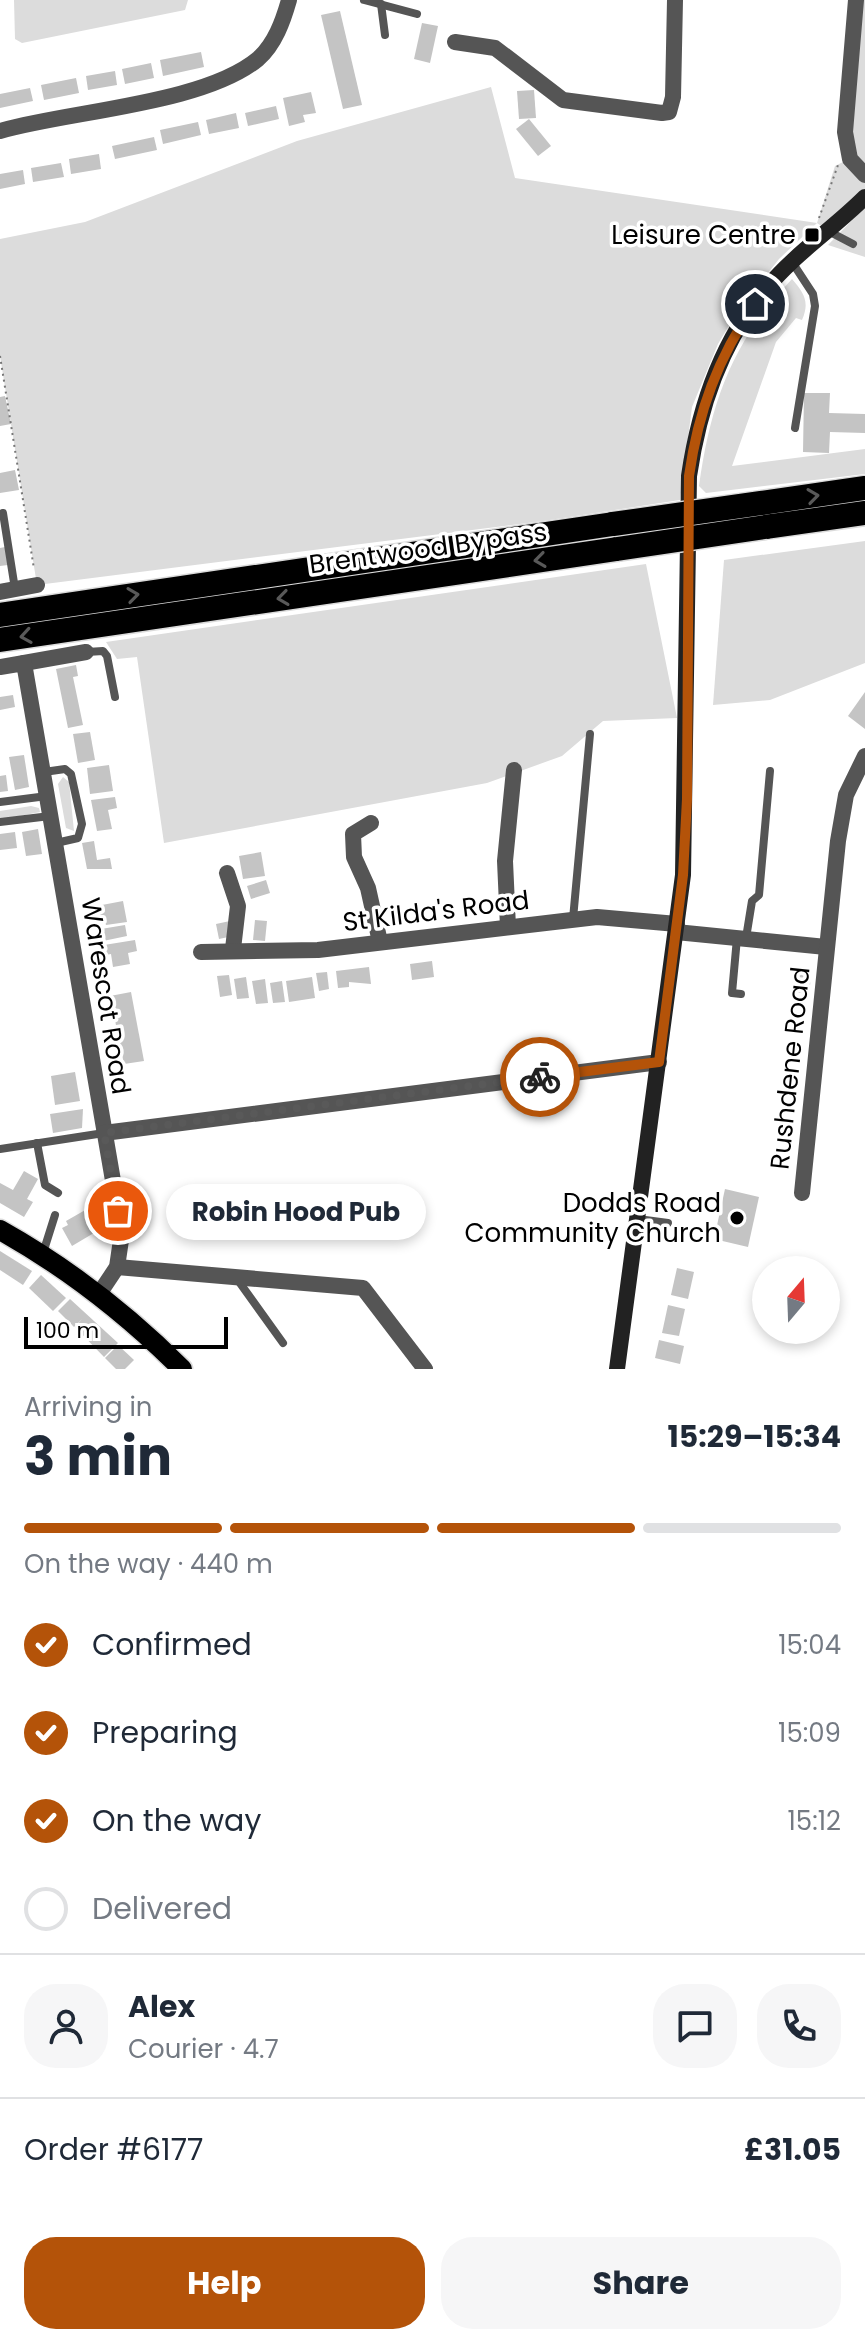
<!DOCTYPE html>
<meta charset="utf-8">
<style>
:root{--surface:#fff;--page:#f6f6f7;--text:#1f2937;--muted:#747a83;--line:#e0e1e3;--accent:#b45309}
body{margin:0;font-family:Poppins,sans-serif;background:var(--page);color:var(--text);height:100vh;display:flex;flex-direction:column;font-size:30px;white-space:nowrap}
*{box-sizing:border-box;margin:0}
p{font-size:26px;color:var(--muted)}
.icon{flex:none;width:44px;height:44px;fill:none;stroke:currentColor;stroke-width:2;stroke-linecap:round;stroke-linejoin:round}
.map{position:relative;height:1369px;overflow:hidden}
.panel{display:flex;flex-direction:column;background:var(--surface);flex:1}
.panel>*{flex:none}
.needle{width:52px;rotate:19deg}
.controls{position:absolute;left:752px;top:1256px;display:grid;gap:16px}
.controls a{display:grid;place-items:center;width:88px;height:88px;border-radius:50%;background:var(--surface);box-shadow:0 4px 12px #0003;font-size:40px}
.scale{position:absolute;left:24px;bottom:20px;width:204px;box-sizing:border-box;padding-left:8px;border:4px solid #000;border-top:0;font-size:22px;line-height:28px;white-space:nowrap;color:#000;-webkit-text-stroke:6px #fff;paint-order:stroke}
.pin{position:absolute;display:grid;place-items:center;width:68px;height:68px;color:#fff;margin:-34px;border:4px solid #fff;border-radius:50%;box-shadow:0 2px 8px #0007}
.courier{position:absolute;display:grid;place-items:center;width:80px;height:80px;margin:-40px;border:6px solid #b45309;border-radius:50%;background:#fff;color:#222;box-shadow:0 2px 10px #0007}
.bubble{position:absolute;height:56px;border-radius:28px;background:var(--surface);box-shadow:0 4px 12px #0003;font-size:26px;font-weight:700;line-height:56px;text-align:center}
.headline em{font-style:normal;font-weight:700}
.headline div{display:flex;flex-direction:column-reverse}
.headline{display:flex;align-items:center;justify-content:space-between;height:136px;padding:0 24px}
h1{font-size:52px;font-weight:700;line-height:60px}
.bar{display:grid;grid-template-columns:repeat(4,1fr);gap:12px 8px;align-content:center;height:96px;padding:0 24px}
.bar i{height:10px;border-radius:6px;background:var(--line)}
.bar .selected{background:var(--accent)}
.bar p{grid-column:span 4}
.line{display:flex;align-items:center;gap:20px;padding:0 24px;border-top:2px solid var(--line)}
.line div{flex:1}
.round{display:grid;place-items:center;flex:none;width:84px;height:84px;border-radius:32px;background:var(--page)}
ol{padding:0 24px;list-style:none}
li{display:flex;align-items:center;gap:24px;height:88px}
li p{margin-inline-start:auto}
li .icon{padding:8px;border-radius:50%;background:var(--accent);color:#fff;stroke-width:4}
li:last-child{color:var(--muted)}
li i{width:44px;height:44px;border:4px solid var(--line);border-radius:50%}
.button{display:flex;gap:16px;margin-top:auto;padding:16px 24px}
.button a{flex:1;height:92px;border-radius:32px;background:var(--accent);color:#fff;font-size:32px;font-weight:700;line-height:92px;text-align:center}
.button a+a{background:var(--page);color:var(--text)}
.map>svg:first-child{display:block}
.green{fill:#dcdcdc}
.building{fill:#c4c4c4}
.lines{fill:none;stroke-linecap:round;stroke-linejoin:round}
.primary-casing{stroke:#dbdbdb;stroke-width:23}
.highway-casing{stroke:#dbdbdb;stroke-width:27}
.path{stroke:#777;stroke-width:2;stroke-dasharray:2 4;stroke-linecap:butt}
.lane{stroke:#555;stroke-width:8}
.street{stroke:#555;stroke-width:16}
.secondary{stroke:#222;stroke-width:16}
.primary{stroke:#000;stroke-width:20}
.highway{stroke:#000;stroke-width:24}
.highway-bridge-casing{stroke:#dbdbdb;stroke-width:27;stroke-linecap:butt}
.highway-bridge{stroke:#000;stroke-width:24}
.oneway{stroke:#595959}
.done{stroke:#595959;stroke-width:8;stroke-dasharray:0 14.4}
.route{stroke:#b45309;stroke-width:10}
.poi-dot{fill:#000;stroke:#fff;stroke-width:3}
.labels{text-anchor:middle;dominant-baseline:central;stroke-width:7;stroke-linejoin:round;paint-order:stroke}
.poi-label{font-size:26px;fill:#000;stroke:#fff;text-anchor:end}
.street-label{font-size:26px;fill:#000;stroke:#fff}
</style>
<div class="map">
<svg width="865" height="1369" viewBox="0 0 865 1369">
<rect width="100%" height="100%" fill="#fff"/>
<g class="green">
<polygon points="14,0 188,0 185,10 22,43 15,39"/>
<polygon points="857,0 865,0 865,197 830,232 817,223 779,259 737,312 718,344 692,407 680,500 543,521 37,585 0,356 0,239 85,222 297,141 491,87 515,178 817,223 835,166 849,159"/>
<polygon points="865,207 865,257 828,245"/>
<path d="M 792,279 C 804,293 810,302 802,320 L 796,318 L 776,342 L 732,466 L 865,449 L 865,474 L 706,493 L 699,486 C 711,401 732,342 792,279 Z"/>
<polygon points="865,541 865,663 770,700 713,705 724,560"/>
<polygon points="646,564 677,718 603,721 562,756 487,783 164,843 137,657 117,659 106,642"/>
<polygon points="63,777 69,782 74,831 66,828 58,784"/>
<polygon points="31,806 39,808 40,812 0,820 0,811"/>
</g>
<g class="building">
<polygon points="340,11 362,105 343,109 321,15"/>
<polygon points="422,23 438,26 430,63 414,59"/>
<polygon points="201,52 204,67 163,76 160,60"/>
<polygon points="151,63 154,78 125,84 122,69"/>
<polygon points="115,71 117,85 88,90 86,76"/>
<polygon points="76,78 79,93 44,100 41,85"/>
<polygon points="30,88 33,101 0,108 0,94"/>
<polygon points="534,90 536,118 519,119 517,91"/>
<polygon points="311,92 316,113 303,115 305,122 289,126 283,98"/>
<polygon points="276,106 279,119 248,126 245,113"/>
<polygon points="236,113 239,128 209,134 206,120"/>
<polygon points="529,119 551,146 538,156 516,129"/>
<polygon points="198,122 201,135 163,144 160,130"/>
<polygon points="154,137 157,150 115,159 112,146"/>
<polygon points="99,154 101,169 71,174 69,159"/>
<polygon points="61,163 64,177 33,182 31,168"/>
<polygon points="23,170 25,184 0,189 0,174"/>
<polygon points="804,393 830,393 829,413 865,414 865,433 830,432 829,453 803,452"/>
<polygon points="5,396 11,424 0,426 0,397"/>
<polygon points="15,470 19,490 0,493 0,473"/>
<polygon points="5,547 8,565 0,566 0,548"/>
<polygon points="76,665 78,676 73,677 83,725 68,728 56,669"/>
<polygon points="865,692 865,729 848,716"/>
<polygon points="13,695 15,707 0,710 0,697"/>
<polygon points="90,732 95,760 78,763 73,734"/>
<polygon points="24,755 29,787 15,790 9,757"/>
<polygon points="109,765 113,791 90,794 87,768"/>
<polygon points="6,775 8,791 0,792 0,776"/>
<polygon points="115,797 117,808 108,810 112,829 97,831 91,800"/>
<polygon points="38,829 42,854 26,856 22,832"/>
<polygon points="15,832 17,848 0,850 0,834"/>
<polygon points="94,841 97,860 110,858 112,869 87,869 82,843"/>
<polygon points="261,852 265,876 243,879 239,856"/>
<polygon points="266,880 270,893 251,899 247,886"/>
<polygon points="123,901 127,922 106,925 105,922 100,922 97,910 103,909 102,905"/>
<polygon points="255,920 267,921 265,941 253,940"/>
<polygon points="230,921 233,936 219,939 216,924"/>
<polygon points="125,925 127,936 103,941 101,929"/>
<polygon points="135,940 137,951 128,953 130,964 113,967 111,954 106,955 104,945"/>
<polygon points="432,961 434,977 412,980 410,964"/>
<polygon points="794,966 812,968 809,994 792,992"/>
<polygon points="369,967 371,984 349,982 349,987 338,988 336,971"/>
<polygon points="327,972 329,989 319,991 316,973"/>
<polygon points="229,975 232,995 220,997 217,976"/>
<polygon points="246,977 249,998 237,999 234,979"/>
<polygon points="312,977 315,998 289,1002 286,981"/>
<polygon points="265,979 268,1003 256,1004 252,981"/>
<polygon points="282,981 285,1002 273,1003 270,983"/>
<polygon points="131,992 144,1061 124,1064 110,996"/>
<polygon points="75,1072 80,1101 55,1105 51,1076"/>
<polygon points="83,1109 82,1128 53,1133 50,1114"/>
<polygon points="24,1171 38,1179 27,1199 33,1202 24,1217 0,1203 0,1183 13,1190"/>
<polygon points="725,1189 759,1197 748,1247 714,1239"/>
<polygon points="87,1209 104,1227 72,1246 62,1228 68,1225 66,1221"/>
<polygon points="0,1251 32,1271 23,1285 0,1270"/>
<polygon points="677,1268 694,1272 688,1299 671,1295"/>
<polygon points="41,1275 66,1298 53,1311 29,1288"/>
<polygon points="70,1299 118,1343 104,1357 75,1327 82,1319 74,1327 58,1311"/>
<polygon points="668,1305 685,1309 679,1336 662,1333"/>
<polygon points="659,1340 684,1346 680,1364 655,1358"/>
<polygon points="118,1345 134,1360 125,1369 116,1369 105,1358"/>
</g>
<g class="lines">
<defs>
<path id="primary" d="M 0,1230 C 68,1268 127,1314 182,1369"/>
<g id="highway">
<polyline points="761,503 865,488"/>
<polyline points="765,527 865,513"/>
<polyline points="0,615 613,524"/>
<polyline points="0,640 617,549"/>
</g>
</defs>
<use href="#primary" class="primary-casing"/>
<use href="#highway" class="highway-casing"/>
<g class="path">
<polyline points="819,218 838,165"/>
<polyline points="0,356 34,569"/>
</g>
<g class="lane">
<polyline points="364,0 417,14"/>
<polyline points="381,4 385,35"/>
<polyline points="830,232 853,244"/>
<polyline points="792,262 813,294 815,306 795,428"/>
<polyline points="3,513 15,589"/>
<polyline points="87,652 103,651 107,656 115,697"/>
<polyline points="44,772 65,769 71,774 82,824 78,838 56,843"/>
<polyline points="0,802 47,796"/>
<polyline points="0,822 50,816"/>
<polyline points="573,919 590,734"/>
<polyline points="737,938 732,993 741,994"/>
<polyline points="746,938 752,901 759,895 770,771"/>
<polyline points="37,1143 45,1185 58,1193"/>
<polyline points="0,1149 104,1133"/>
<polyline points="638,1219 668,1223"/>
<polyline points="43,1253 55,1215"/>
<polyline points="237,1279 283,1343"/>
</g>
<g class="street">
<polyline points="856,0 845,132 850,159 865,175"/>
<polyline points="455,42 495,48 563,100 662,113 669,112 673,97 675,0"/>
<path d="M 0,131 C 70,111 204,104 258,59 C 275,44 283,21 289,0"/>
<polyline points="0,592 37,585"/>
<polyline points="24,663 86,652"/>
<polyline points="0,667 24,663 122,1233 117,1267 99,1294"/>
<polyline points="371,823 353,834 354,857 368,888 380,942"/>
<polyline points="227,873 238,906 233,949"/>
<polyline points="508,927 505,861 514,770"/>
<polyline points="676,932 826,947"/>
<polyline points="201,952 318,950 597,917 677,924"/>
<polyline points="104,1133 659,1062"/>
<polyline points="802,1193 838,841 846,795 865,756"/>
<polyline points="117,1267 363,1288 425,1369"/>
</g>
<path class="secondary" d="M 617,1369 L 683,875 L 689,476 C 699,408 720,343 765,290 C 793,255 833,229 865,197"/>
<use href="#primary" class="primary"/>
<use href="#highway" class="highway"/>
<defs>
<g id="highway-bridge">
<polyline points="613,524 761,503"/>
<polyline points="617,549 765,527"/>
</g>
</defs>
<use href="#highway-bridge" class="highway-bridge-casing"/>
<use href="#highway-bridge" class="highway-bridge"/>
</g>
<defs><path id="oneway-chevron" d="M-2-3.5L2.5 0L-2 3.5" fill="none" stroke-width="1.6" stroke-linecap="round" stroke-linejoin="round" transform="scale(2)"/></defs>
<g class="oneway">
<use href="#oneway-chevron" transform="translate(813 496) rotate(-8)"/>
<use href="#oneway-chevron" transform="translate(540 560) rotate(172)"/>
<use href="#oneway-chevron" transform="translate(133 595) rotate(-8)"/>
<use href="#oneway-chevron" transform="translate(283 598) rotate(172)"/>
<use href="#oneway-chevron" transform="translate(26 636) rotate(171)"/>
</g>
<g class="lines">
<polyline class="done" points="118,1211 104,1133 540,1077"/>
<path class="route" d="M 540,1077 L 659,1062 L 683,875 L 687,799 L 689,476 C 698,412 718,357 755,304"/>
</g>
<g class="poi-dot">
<rect x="804" y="227" width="16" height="16" rx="4"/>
<circle cx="737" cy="1218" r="8"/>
</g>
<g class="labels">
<g class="poi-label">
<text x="796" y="235">Leisure Centre</text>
<text x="721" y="1203">Dodds Road<tspan x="721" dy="30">Community Church</tspan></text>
</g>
<g class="street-label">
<text transform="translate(428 548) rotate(-8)">Brentwood Bypass</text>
<text transform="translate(436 911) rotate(-7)">St Kilda's Road</text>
<text transform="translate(106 996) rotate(81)">Warescot Road</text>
<text transform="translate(790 1068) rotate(-84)">Rushdene Road</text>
</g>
</g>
</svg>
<div class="controls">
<a><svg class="needle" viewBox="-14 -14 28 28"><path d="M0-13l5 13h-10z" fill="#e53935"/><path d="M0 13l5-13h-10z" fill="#747a83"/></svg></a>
</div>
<div class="scale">100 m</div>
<div class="pin" style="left:118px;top:1211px;background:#ea580c"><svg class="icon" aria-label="bag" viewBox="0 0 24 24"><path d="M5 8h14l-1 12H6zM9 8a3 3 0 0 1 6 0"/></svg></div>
<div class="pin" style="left:755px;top:304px;background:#1f2937"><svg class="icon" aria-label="home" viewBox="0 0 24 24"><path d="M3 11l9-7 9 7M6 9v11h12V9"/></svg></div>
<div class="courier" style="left:540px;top:1077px"><svg class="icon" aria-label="bike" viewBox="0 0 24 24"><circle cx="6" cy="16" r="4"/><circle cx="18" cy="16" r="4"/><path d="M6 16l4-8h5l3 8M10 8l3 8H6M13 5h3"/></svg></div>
<div class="bubble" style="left:166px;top:1184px;width:260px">Robin Hood Pub</div>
</div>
<section class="panel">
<div class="headline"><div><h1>3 min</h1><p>Arriving in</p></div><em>15:29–15:34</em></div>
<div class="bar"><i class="selected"></i><i class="selected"></i><i class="selected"></i><i></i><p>On the way · 440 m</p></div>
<ol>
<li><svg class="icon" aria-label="check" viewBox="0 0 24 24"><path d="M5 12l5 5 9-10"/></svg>Confirmed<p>15:04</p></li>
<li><svg class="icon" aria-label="check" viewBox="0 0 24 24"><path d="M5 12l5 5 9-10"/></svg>Preparing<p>15:09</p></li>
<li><svg class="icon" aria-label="check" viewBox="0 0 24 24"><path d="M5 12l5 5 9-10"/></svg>On the way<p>15:12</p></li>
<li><i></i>Delivered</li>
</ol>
<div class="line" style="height:144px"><a class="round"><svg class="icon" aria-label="person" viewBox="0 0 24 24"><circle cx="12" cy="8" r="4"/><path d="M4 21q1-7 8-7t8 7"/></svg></a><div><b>Alex</b><p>Courier · 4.7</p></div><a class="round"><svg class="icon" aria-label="chat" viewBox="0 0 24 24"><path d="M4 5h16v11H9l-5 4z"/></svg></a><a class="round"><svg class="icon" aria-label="phone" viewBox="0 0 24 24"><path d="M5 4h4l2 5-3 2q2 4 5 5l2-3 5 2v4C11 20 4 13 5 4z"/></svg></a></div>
<div class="line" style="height:104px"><div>Order #6177</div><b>£31.05</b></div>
<div class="button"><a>Help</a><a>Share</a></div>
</section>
